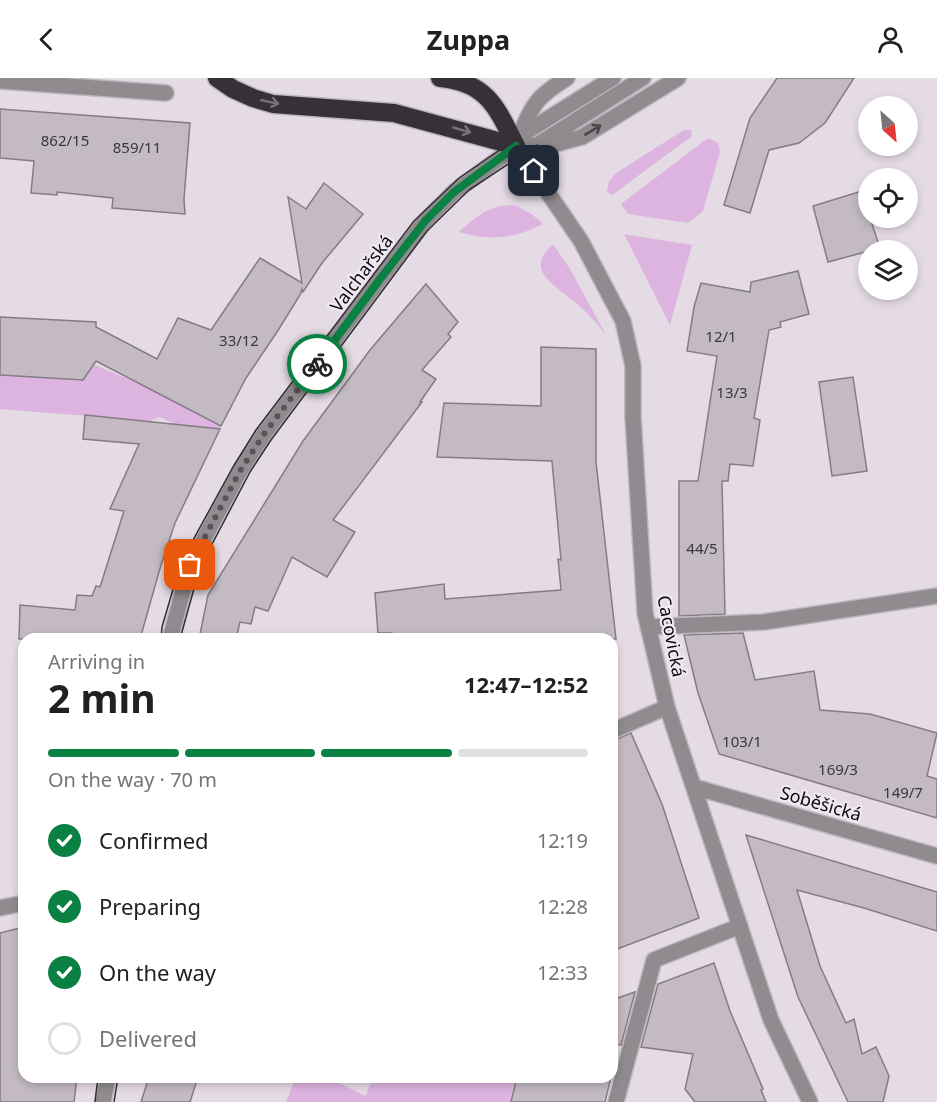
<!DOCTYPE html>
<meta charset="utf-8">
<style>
:root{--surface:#fff;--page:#f2f2f2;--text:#202124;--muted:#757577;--line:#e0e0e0;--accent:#0b8043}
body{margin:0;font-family:"Noto Sans",sans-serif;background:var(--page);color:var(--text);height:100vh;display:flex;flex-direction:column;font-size:22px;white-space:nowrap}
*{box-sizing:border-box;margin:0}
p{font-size:20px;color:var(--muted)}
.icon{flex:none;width:33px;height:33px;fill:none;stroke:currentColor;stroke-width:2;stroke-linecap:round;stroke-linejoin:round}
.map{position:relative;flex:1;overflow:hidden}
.details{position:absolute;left:18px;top:555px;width:600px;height:450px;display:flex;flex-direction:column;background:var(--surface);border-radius:18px;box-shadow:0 3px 9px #0003}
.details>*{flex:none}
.needle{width:39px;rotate:153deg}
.controls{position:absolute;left:858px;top:18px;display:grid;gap:12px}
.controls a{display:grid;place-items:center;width:60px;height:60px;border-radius:50%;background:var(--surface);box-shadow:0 3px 9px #0003;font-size:30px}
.pin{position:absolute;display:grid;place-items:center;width:51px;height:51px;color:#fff;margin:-26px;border-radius:12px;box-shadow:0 3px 9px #0006}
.courier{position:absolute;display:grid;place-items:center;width:60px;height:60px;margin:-30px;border:4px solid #0b8043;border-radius:50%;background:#fff;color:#222;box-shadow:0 2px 8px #0007}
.head em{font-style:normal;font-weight:700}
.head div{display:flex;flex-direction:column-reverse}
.head{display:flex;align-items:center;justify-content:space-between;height:102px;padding:0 30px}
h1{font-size:39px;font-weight:700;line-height:45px}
.bar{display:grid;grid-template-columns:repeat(4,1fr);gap:9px 6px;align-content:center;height:72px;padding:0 30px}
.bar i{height:8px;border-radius:4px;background:var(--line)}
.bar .current{background:var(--accent)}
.bar p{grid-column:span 4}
ol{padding:0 30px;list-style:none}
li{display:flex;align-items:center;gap:18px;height:66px}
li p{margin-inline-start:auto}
li .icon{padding:6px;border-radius:50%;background:var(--accent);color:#fff;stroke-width:4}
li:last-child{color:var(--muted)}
li i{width:33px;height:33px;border:3px solid var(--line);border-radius:50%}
header{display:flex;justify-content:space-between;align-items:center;height:78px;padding:0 30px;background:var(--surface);font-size:27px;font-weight:700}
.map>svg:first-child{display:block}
.green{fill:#ddb4e0}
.building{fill:#c3bac4;stroke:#857c86;stroke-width:1.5}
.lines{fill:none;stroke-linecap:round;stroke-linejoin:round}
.minor-casing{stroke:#beb6be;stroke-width:18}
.highway-casing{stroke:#beb6be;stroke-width:21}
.minor{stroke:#8f8b8f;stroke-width:15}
.highway{stroke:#383039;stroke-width:18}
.tram{stroke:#322e32;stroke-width:1.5}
.oneway{stroke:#79707a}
.oneway2{stroke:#484548}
.done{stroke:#595459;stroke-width:6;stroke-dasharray:0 10.8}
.route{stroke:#0b8043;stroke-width:8}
.labels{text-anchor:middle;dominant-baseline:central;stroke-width:4.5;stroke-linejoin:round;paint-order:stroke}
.number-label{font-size:15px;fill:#3b373c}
.street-label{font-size:18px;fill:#0e0b0e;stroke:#f2e8f3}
</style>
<header><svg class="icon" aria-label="back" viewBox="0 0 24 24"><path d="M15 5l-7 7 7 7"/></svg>Zuppa<svg class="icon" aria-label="person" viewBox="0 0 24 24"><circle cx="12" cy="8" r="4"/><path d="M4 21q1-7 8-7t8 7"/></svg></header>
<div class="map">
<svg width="937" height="1024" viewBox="0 0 937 1024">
<rect width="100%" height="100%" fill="#e5dbe5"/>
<g class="green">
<polygon points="684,52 691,52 692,58 612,117 607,114 609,103 616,95"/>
<polygon points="708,60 718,65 720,74 703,133 688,145 628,136 621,126"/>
<path d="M 512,127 C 525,131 533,136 543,146 C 514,161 489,163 459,154 C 476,139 488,128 512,127 Z"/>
<polygon points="624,156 692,167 670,247"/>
<path d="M 553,166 L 570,191 L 606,257 C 599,248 592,240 584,232 C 574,222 543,203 541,190 C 539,180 547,172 553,166 Z"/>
<polygon points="0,239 96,244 95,287 135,304 222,346 214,363 159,339 150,343 0,331"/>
<polygon points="282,999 327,999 365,1018 374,999 517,999 511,1024 286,1024 294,1004"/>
</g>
<g class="building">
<polygon points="777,0 854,0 825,45 799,65 769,72 750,135 724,127 750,40"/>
<polygon points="0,31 190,45 184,121 185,136 112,130 113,120 57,114 57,117 31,115 34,83 0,80"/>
<polygon points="324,105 363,136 322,185 303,214 302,211 300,217 277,254 246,300 221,348 96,283 83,302 0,297 0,239 96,244 96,249 157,281 178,240 211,252 260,180 302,205 288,119 306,131"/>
<polygon points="862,113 868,140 870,140 880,170 828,184 813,128"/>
<polygon points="798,193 809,236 780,244 781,249 769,252 754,340 760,342 753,388 730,386 728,403 722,403 725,536 679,538 679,403 698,403 717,278 687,273 694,229 701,205 750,214 751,204"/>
<polygon points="426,206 458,244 448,256 451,259 422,292 436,301 420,324 422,324 333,442 355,454 327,499 292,479 268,533 255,529 251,546 240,544 236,561 199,561 208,517 303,363 370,272"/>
<polygon points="541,269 596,271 596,384 616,561 392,561 392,555 378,555 375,515 444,506 445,521 561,512 558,481 561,482 552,383 437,379 444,325 541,328"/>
<polygon points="853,299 867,393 832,398 819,304"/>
<polygon points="85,337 220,351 175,445 161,487 140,561 19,561 20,527 75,532 77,517 92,518 96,508 100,509 124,433 110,431 139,366 83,361"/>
<polygon points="743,555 755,602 814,593 820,632 870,636 937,655 927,698 937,701 937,740 719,676 698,615 684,557"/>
<polygon points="631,655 662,726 699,840 612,873 612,663"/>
<polygon points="746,757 937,814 937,853 864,830 797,812 820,888 846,945 854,941 862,976 876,969 889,998 883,1024 848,1024 798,919"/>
<polygon points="24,849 24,999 77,999 74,1024 0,1024 0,855"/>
<polygon points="714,885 730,933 763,1011 761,1012 766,1024 695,1024 685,1011 693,976 641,969 658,906"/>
<polygon points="635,914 621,967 612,965 612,922"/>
<polygon points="149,999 198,999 190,1024 141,1024"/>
<polygon points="517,999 611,999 605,1024 511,1024"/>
</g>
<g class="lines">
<defs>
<g id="minor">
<polyline points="0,3 166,15"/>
<polyline points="520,58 613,0"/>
<path d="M 519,59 C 533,26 536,19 567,0"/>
<polyline points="540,65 643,0"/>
<polyline points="516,68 581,163 623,243 633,288 633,339 645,535 667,629 771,942 810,1024"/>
<polyline points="516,68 556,66 582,59 678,0"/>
<polyline points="648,549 764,544 937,518"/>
<polyline points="170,561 190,487 240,393 264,356 380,201 426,142 454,114 516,68"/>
<polyline points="612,653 667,629"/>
<polyline points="694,709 937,778"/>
<polyline points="0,830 24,825"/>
<polyline points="103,1024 108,999"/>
<polyline points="616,1024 654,882 740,848"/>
</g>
<g id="highway">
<polyline points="217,0 233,11 253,20 273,26 394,35 516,68"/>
<path d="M 440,0 C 487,4 497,30 516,68"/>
</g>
</defs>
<use href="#minor" class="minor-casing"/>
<use href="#highway" class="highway-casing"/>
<use href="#minor" class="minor"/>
<use href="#highway" class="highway"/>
<g class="tram">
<polyline points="161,561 162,549 181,484 233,389 256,352 414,143 459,100 520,58"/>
<polyline points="180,561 200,489 250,394 271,362 427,153 469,112 537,67"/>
<polyline points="95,1024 98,999"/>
<polyline points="114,1024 118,999"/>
</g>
</g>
<defs><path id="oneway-shaft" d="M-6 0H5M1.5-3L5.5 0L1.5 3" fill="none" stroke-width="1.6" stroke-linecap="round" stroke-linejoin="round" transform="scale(1.5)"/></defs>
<g class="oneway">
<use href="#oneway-shaft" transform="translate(270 24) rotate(12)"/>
<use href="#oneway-shaft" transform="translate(462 52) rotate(16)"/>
</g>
<use class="oneway2" href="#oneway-shaft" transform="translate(593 52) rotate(-31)"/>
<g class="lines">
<polyline class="done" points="190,487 240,393 264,356 317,286"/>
<polyline class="route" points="317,286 380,201 426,142 454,114 516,68 534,93"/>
</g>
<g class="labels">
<g class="number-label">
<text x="65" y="62">862/15</text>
<text x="137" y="69">859/11</text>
<text x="721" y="258">12/1</text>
<text x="239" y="262">33/12</text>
<text x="732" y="314">13/3</text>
<text x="702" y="470">44/5</text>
<text x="742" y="663">103/1</text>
<text x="838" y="691">169/3</text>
<text x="903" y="714">149/7</text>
</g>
<g class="street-label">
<text transform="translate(361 195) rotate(-53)">Valchařská</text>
<text transform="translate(672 558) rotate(79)">Cacovická</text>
<text transform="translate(821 725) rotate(16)">Soběšická</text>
</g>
</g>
</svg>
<div class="controls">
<a><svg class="needle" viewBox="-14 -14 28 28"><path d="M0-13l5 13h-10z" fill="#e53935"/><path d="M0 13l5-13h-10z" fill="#757577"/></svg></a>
<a><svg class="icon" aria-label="locate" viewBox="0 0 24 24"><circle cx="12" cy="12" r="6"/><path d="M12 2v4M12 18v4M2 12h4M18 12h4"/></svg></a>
<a><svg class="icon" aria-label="layers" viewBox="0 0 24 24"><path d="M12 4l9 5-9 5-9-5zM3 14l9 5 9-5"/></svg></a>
</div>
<div class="pin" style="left:190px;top:487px;background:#ea580c"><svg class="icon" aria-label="bag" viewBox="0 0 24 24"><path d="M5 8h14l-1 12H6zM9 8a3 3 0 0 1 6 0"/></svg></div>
<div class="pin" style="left:534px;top:93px;background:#1f2937"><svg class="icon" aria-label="home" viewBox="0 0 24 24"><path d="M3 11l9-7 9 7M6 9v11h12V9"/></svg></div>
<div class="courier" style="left:317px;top:286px"><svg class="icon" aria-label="bike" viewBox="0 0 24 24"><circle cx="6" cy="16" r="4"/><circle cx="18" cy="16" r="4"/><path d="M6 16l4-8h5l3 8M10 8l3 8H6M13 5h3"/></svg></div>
<section class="details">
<div class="head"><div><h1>2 min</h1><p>Arriving in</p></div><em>12:47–12:52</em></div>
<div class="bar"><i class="current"></i><i class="current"></i><i class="current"></i><i></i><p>On the way · 70 m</p></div>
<ol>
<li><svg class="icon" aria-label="check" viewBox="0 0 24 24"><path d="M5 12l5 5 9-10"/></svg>Confirmed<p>12:19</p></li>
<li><svg class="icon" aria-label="check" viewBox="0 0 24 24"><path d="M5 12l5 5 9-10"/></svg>Preparing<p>12:28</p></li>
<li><svg class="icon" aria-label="check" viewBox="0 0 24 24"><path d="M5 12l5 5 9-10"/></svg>On the way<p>12:33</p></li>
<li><i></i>Delivered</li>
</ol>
</section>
</div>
